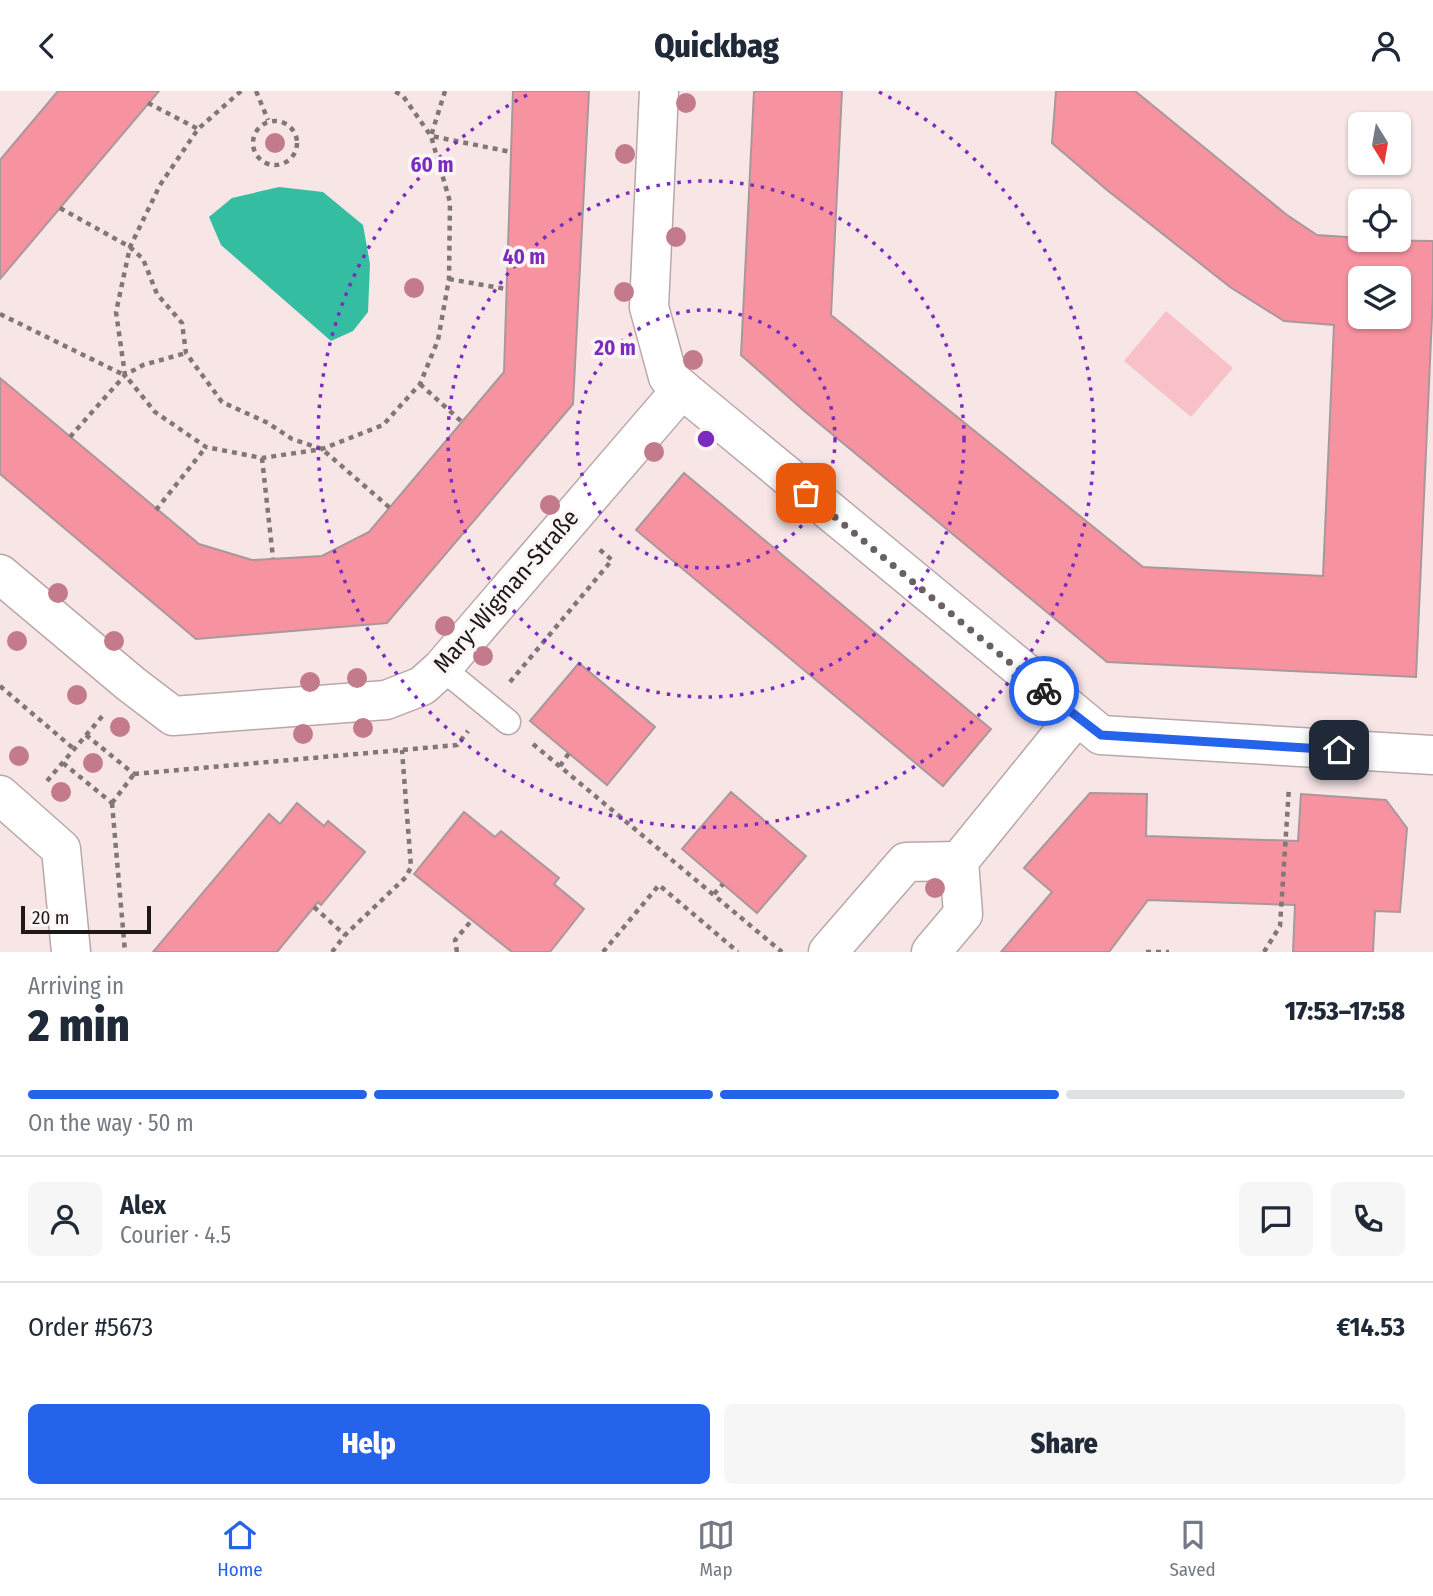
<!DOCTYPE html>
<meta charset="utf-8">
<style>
:root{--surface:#fff;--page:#f6f6f7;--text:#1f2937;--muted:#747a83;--line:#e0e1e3;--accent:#2563eb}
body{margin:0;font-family:"Fira Sans Condensed",sans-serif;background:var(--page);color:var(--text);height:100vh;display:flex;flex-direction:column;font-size:26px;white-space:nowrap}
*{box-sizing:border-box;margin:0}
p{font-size:23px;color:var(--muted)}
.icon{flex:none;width:38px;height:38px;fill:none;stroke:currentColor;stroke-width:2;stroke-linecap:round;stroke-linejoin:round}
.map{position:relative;height:861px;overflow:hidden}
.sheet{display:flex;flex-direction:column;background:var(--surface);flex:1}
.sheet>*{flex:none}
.needle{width:46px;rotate:169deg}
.controls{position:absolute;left:1348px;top:21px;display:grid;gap:14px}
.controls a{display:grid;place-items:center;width:63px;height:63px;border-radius:10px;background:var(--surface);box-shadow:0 2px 5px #0004;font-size:35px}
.scale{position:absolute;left:21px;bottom:18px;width:130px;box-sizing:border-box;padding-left:7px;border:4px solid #1e1819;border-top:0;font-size:19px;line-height:24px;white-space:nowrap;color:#1e1819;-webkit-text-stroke:5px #fdf6f6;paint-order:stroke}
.pin{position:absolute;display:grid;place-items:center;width:60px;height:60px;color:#fff;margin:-30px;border-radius:14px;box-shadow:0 4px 10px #0006}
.courier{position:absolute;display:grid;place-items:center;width:70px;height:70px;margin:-35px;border:5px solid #2563eb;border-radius:50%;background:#fff;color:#222;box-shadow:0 2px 9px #0007}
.summary em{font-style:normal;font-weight:800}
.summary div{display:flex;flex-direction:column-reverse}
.summary{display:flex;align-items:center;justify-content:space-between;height:119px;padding:0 28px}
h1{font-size:46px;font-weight:800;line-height:52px}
.bar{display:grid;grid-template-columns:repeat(4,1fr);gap:10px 7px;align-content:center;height:84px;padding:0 28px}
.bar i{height:9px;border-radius:5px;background:var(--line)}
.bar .selected{background:var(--accent)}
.bar p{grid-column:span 4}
.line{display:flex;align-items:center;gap:18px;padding:0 28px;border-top:2px solid var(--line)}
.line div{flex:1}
.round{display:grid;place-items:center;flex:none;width:74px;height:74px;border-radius:10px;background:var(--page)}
.button{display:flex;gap:14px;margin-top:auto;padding:14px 28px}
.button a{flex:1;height:80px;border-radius:10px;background:var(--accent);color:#fff;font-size:28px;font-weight:800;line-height:80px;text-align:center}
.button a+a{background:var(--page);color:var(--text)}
header{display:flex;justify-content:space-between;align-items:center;height:91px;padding:0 28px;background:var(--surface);font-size:32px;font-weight:800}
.dock{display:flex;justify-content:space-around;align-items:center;height:98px;border-top:2px solid var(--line);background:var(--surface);font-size:19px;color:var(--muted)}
.dock a{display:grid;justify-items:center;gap:4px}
.dock .selected{color:var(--accent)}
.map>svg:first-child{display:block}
.green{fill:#f7c1c7}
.water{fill:#34bda1}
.building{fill:#f792a1;stroke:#a9989a;stroke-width:2;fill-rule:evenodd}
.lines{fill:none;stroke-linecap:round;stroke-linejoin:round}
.service-casing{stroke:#b9a8aa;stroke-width:27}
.minor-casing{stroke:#b9a8aa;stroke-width:41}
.path{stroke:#827778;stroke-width:4.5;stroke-dasharray:5 5;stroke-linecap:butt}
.service{stroke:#fff;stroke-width:24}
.minor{stroke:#fff;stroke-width:38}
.tree{fill:#c37b8c}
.done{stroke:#6a6061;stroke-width:7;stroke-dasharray:0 12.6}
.route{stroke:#2563eb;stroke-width:9}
.ring{fill:none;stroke:#7b2cbf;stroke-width:3.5;stroke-dasharray:3.5 7}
.labels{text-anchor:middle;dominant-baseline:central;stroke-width:7;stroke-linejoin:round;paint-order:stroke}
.street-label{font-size:24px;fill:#1e1819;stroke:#fdf6f6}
.centre{fill:#7b2cbf;stroke:#fdf6f6;stroke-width:3.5}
.ring-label{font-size:21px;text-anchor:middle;font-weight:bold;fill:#7b2cbf;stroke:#fdf6f6;stroke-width:7;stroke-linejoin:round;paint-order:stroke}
</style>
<header><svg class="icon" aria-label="back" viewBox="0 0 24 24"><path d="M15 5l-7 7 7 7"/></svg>Quickbag<svg class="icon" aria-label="person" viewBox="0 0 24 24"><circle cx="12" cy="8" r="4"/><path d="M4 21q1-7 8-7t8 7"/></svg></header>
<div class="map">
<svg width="1433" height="861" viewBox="0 0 1433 861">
<rect width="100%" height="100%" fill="#f8e6e7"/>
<polygon class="green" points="1166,220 1233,277 1191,326 1124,270"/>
<polygon class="water" points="279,96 323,101 363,134 370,173 368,221 353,240 331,250 221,154 209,126 232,107"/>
<g class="building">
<polygon points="58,0 159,0 0,188 0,69"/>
<polygon points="513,0 589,0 573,313 387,532 196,548 0,383 0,287 199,453 252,469 322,465 369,441 504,281"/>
<path d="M 754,0 L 842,0 L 831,224 L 1143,476 L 1323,485 L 1334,234 L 1284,230 L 1230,196 L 1107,99 L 1052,52 L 1056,0 L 1135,0 L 1287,124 L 1317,144 L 1360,147 L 1360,149 L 1433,150 L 1433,203 L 1416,586 L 1107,571 L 803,319 L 741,264 ZM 1360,187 L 1398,187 L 1398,226 L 1360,226 Z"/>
<polygon points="684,382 991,638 943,695 636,439"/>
<polygon points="579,572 655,636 607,694 530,630"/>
<polygon points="731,701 806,765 757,822 682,758"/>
<polygon points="1090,702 1147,703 1146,745 1298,750 1301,703 1386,709 1407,737 1400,821 1375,820 1373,861 1293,861 1295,814 1148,809 1109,861 1001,861 1052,801 1024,777"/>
<polygon points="297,712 324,735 328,730 365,761 321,814 318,811 277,861 153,861 269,723 280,733"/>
<polygon points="464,721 495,746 501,740 559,787 554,793 584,818 550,861 512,861 414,783"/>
</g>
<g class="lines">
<defs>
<polyline id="service" points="442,577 508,631"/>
<g id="minor">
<polyline points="659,0 649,216 668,286 682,298 1101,644 1433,664"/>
<polyline points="0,483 131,593 173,625 386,609 422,595 442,577 682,298"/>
<polyline points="0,704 61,758 71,861"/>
<polyline points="828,861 906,771 959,770"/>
<polyline points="931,861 963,823 959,770 1076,626"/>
</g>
</defs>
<use href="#service" class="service-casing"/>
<use href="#minor" class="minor-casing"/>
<g class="path">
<polyline points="241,0 198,38 160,94 130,156 116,221 125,284 155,321 206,356 262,367 322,358 383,334 420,293 438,249 449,188 450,111 431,45 403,5 394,0"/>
<polyline points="256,0 268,29"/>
<polyline points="445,0 431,45 511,61"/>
<polyline points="148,12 198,38"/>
<circle cx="275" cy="52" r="22"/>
<polyline points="60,117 130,156 143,168 157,203 182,232 186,262 222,311 268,332 292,348 322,358 390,417"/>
<polyline points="449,188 506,198"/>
<polyline points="0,223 124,284"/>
<polyline points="420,293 462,331"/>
<polyline points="70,346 125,284 143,274 186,262"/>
<polyline points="262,367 273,467"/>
<polyline points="156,419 206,356"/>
<polyline points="510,591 612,469 599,458"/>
<polyline points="0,595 74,658"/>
<polyline points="86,644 134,683"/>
<polyline points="533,653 782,861"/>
<polyline points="63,672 112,712"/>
<polyline points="560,675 569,662"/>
<polyline points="134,683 457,654 468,640"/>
<polyline points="47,690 105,622"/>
<polyline points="112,712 125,861"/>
<polyline points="112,712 134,683"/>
<polyline points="714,803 723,793"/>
<polyline points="314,816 345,844"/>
<polyline points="332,861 345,844 406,786 411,776 402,659"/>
<polyline points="457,861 455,849 472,829"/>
<polyline points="603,861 659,794 738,861"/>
<polyline points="1146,861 1169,861"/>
<polyline points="1264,861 1280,835 1289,696"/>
</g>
<use href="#service" class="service"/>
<use href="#minor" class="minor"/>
</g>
<g class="tree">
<circle cx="686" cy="12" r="10"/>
<circle cx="275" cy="52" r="10"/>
<circle cx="625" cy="63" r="10"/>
<circle cx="676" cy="146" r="10"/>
<circle cx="414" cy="197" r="10"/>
<circle cx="624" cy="201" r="10"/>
<circle cx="693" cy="269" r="10"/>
<circle cx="654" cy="361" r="10"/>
<circle cx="550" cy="414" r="10"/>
<circle cx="58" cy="502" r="10"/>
<circle cx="445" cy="535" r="10"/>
<circle cx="17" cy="550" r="10"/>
<circle cx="114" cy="550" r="10"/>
<circle cx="483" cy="565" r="10"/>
<circle cx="357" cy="587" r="10"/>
<circle cx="310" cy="591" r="10"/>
<circle cx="77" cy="604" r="10"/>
<circle cx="120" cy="636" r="10"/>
<circle cx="363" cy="637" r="10"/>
<circle cx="303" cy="643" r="10"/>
<circle cx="19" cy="665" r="10"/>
<circle cx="93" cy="672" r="10"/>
<circle cx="61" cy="701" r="10"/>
<circle cx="935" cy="797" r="10"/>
</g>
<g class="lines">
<polyline class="done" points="806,402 1044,600"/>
<polyline class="route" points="1044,600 1101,644 1339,659"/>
</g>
<g class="ring">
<circle cx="706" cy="348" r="129"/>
<circle cx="706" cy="348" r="258"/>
<path d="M879 1A388 388 0 1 1 533 1"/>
</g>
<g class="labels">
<g class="street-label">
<text transform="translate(506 500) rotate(-49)">Mary-Wigman-Straße</text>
</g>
</g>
<circle cx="706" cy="348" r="10" class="centre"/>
<g class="ring-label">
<text x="432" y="81">60 m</text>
<text x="524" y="173">40 m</text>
<text x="615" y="264">20 m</text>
</g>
</svg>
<div class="controls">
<a><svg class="needle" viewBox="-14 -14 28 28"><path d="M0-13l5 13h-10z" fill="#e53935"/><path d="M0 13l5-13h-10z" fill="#747a83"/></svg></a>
<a><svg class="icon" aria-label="locate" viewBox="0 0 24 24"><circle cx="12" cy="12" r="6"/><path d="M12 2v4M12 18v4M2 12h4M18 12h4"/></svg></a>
<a><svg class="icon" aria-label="layers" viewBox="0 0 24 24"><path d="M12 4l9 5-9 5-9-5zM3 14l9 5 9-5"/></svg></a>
</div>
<div class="scale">20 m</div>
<div class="pin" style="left:806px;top:402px;background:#ea580c"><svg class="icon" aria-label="bag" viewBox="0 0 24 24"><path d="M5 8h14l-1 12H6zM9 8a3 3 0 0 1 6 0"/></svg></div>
<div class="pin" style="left:1339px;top:659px;background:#1f2937"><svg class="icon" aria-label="home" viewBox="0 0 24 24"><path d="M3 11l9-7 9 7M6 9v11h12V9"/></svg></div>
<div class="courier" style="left:1044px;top:600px"><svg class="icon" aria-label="bike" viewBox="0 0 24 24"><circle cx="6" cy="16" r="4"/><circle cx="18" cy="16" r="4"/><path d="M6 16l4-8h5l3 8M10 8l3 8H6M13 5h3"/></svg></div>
</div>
<section class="sheet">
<div class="summary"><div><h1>2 min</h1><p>Arriving in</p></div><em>17:53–17:58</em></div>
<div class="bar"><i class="selected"></i><i class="selected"></i><i class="selected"></i><i></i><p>On the way · 50 m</p></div>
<div class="line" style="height:126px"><a class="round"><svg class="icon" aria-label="person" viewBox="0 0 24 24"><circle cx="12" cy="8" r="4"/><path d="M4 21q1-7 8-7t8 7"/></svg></a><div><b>Alex</b><p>Courier · 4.5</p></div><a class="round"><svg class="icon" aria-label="chat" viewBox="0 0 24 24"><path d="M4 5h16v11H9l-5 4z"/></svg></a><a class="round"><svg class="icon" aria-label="phone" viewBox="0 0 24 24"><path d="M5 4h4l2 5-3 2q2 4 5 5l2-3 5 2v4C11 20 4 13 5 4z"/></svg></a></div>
<div class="line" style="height:91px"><div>Order #5673</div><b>€14.53</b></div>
<div class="button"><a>Help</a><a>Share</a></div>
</section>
<nav class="dock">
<a class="selected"><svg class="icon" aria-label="home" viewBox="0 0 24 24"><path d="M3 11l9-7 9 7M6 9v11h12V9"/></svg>Home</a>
<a><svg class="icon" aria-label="map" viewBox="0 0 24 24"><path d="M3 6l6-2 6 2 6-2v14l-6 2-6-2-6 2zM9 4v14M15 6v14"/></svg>Map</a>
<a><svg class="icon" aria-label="saved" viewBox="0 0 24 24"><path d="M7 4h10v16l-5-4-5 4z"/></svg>Saved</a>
</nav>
